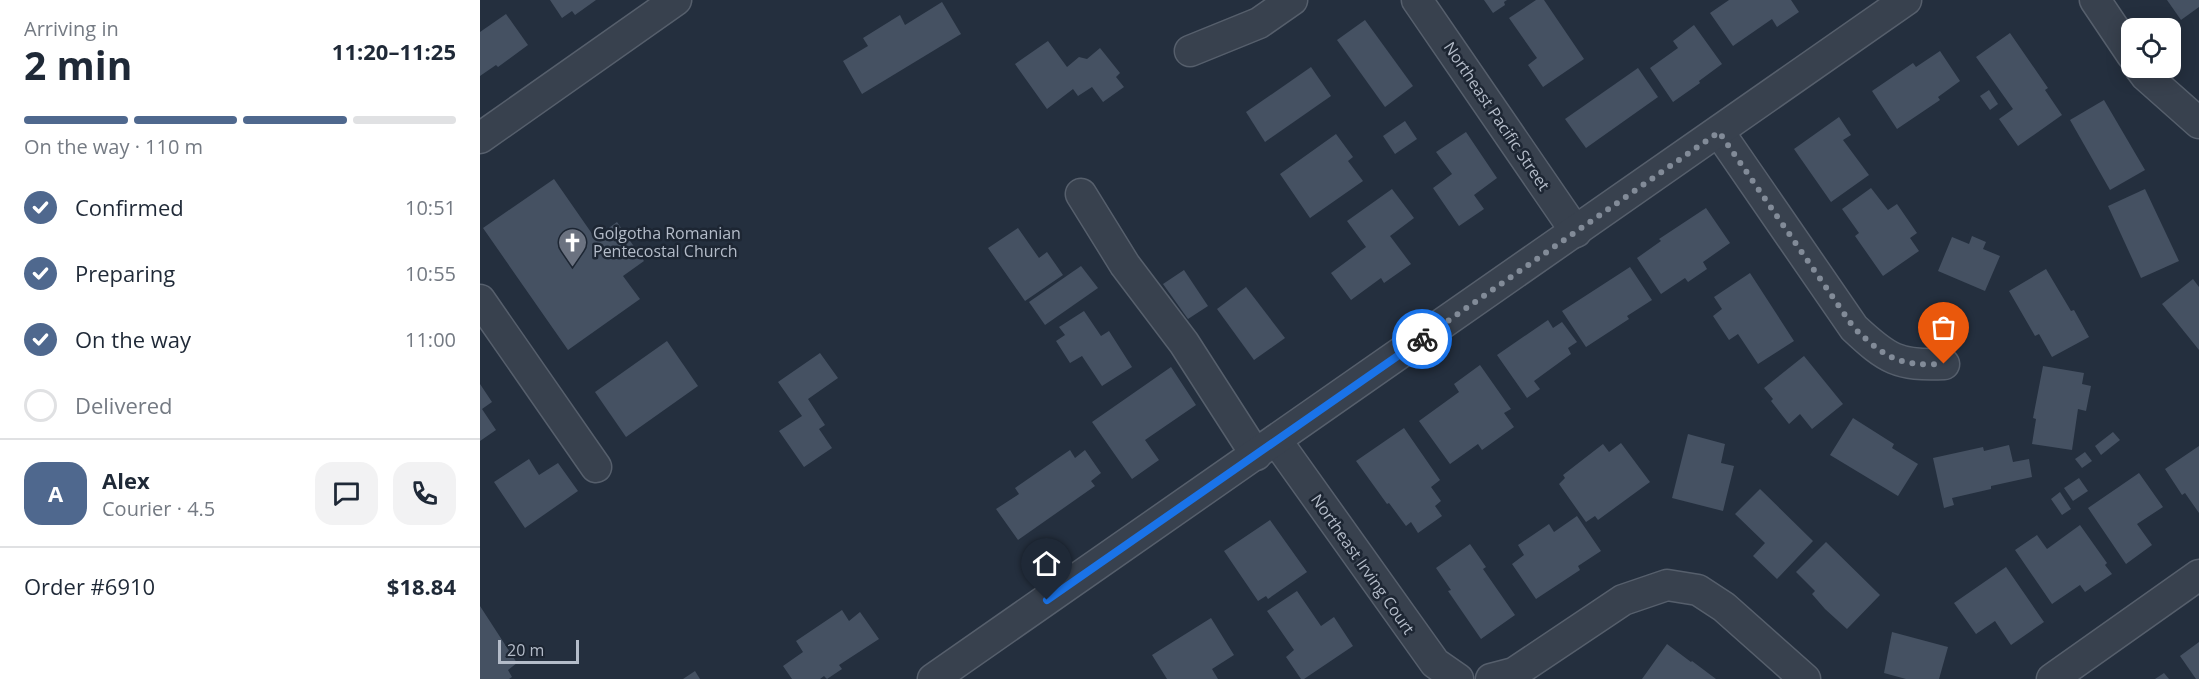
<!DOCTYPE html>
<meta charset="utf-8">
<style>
:root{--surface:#fff;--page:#f2f2f3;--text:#1f2937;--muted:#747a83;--line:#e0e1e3;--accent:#4f688e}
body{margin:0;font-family:"Open Sans",sans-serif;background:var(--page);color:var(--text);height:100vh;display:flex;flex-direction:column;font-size:22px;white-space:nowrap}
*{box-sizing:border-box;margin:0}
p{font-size:20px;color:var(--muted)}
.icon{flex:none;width:33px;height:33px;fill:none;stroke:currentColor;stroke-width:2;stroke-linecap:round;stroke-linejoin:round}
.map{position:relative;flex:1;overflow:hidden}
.side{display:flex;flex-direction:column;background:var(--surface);width:480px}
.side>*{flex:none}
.fabs{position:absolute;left:1641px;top:18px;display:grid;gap:12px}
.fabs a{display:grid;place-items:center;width:60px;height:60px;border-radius:12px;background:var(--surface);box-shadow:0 3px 15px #0003;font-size:30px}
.scale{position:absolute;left:18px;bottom:15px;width:81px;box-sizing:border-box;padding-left:6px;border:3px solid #b4bcc9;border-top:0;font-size:16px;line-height:21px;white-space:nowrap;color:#b4bcc9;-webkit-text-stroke:4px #1d2633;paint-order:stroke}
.pin{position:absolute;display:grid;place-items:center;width:51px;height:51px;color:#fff;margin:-62px -26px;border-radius:50% 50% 50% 0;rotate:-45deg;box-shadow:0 0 6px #0007}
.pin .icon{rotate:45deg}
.courier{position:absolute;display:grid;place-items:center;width:60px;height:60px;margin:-30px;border:4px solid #1a73e8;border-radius:50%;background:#fff;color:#222;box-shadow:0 2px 8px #0007}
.overview em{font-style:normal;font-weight:700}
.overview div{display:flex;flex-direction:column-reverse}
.overview{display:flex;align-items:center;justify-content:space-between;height:102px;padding:0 24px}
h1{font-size:39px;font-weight:700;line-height:45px}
.bar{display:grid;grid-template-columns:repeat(4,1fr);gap:9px 6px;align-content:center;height:72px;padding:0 24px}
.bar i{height:8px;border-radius:4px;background:var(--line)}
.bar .active{background:var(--accent)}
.bar p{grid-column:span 4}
.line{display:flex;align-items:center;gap:15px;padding:0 24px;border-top:2px solid var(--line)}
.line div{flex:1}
.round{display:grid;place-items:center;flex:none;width:63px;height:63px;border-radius:18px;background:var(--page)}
ol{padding:0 24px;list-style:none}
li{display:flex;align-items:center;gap:18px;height:66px}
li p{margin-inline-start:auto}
li .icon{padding:6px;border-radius:50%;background:var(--accent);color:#fff;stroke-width:4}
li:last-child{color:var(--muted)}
li i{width:33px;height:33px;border:3px solid var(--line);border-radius:50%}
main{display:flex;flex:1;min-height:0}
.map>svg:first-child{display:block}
.building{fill:#455162}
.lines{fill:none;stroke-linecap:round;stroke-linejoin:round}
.minor-casing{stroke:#565f6c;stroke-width:33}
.minor{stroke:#38414e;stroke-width:30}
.done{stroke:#828b98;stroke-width:6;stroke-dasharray:0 10.8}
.route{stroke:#1a73e8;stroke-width:8}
.labels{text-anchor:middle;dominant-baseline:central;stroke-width:5;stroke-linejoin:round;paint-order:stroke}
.street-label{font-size:16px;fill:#b4bcc9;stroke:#1d2633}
.poi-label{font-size:16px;fill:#b4bcc9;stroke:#1d2633;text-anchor:start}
</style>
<main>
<section class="side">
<div class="overview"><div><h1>2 min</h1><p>Arriving in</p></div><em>11:20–11:25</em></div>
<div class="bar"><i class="active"></i><i class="active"></i><i class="active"></i><i></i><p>On the way · 110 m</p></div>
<ol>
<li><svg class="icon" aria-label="check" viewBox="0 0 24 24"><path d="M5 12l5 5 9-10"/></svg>Confirmed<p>10:51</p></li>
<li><svg class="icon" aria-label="check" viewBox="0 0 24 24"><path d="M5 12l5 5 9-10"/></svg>Preparing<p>10:55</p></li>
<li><svg class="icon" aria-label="check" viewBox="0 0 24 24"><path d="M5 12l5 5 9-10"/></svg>On the way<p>11:00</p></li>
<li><i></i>Delivered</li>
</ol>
<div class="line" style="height:108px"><b class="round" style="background:var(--accent);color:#fff">A</b><div><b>Alex</b><p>Courier · 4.5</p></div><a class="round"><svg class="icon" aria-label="chat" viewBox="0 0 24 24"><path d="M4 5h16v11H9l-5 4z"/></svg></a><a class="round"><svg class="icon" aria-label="phone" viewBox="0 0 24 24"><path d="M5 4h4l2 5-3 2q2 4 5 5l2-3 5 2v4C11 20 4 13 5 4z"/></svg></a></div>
<div class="line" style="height:78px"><div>Order #6910</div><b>$18.84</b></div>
</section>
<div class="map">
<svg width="1719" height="679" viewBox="0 0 1719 679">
<rect width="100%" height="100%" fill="#242f3e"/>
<g class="building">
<polygon points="70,0 116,0 95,15 92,11 82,18"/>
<polygon points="1004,0 1027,0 1024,2 1025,5 1013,13"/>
<polygon points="1056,0 1064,0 1104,59 1063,87 1048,65 1057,58 1029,18"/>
<polygon points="1249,0 1311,0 1319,12 1297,27 1292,19 1253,46 1230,13"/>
<polygon points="1687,0 1719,0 1719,7 1701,20"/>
<polygon points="462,2 481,34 382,94 363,61 388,46 383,38 420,15 425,25"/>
<polygon points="26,14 48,45 18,67 16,65 0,76 0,32"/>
<polygon points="885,20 933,86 905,107 857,40"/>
<polygon points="1214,25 1242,64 1219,81 1220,83 1193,102 1170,68 1198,48 1193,41"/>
<polygon points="1530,33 1568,88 1565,90 1582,115 1538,146 1519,119 1533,109 1496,57"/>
<polygon points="568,41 587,67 599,57 607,59 620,48 640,73 636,77 644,87 623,102 612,87 598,96 593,89 567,109 535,64"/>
<polygon points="1460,51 1480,81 1458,97 1460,100 1417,129 1392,91 1433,63 1436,67"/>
<polygon points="831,67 851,96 785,142 766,112"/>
<polygon points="1158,68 1178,97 1106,148 1085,119"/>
<polygon points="1509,90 1518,104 1510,110 1500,96"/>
<polygon points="1624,100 1665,170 1630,190 1590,120"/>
<polygon points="1359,117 1371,135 1363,140 1389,175 1351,202 1314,149"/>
<polygon points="925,121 937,139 915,154 903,136"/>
<polygon points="986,132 1017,178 994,195 1004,209 979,226 953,188 972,174 956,152"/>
<polygon points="856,134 873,157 868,161 883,181 830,218 800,174"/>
<polygon points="74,179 115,238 137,222 164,261 143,276 160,299 88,350 3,228"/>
<polygon points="1391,188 1408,210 1417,204 1437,233 1430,238 1439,251 1403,276 1375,236 1379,233 1362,209"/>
<polygon points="912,189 934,218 910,236 931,264 904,283 901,278 871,300 851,273 886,247 867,221"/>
<polygon points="1665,189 1699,261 1661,278 1628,206"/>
<polygon points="1226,208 1250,243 1223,262 1227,269 1208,282 1205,278 1181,294 1157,258 1181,241 1179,239"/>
<polygon points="538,228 559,258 567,252 583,275 545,301 508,248"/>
<polygon points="1492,236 1506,242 1503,249 1520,256 1505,291 1458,271 1472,237 1489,244"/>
<polygon points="601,266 618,288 565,325 549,302"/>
<polygon points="1150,267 1172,300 1147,316 1149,319 1106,347 1082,311"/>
<polygon points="1566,269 1591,311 1594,310 1609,337 1572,357 1559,334 1555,336 1529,291"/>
<polygon points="704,270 728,306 708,319 683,284"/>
<polygon points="1270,273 1314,341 1278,364 1258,334 1249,340 1233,316 1242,309 1234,297"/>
<polygon points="1713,279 1719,287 1719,350 1682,304"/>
<polygon points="766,287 805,338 774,360 737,309"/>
<polygon points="604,311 621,336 629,331 652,367 622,386 602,356 590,363 576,341 585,335 579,327"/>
<polygon points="1068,320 1073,328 1082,322 1097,342 1088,348 1091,354 1054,381 1060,389 1047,398 1017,355"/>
<polygon points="187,341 218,386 146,437 115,392"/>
<polygon points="340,353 358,378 328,399 345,425 339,429 352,448 324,467 299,431 322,416 298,382"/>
<polygon points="1324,356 1363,404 1332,429 1320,414 1309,424 1291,401 1293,399 1284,388"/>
<polygon points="1000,365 1031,409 1024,413 1034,427 1002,450 998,444 970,464 939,421 979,392 974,384"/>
<polygon points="1563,366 1604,373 1602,384 1611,386 1606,411 1598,409 1592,450 1552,444 1556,419 1553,418"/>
<polygon points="691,367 716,405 665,440 679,460 652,479 612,422"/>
<polygon points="0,384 12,402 2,409 16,430 0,441"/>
<polygon points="1373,418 1414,444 1412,448 1438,464 1418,496 1350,455"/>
<polygon points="924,428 960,480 951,487 961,501 955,506 962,516 938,533 931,522 926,526 909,503 907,504 876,461"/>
<polygon points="1633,432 1640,440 1621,455 1615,446"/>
<polygon points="1208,434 1245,444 1241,463 1254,466 1243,511 1192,498"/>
<polygon points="1141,443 1170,482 1118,520 1115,516 1106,522 1079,484 1085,478 1083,475 1123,444 1129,452"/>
<polygon points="1529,445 1533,462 1549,459 1552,477 1511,486 1511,489 1472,498 1474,505 1464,508 1453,458 1503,447 1504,451"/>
<polygon points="1719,446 1719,513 1705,493 1702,495 1685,469"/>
<polygon points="590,450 595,458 605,450 621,473 611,481 615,486 538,540 516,509 539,494 535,488"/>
<polygon points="1605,452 1612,461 1602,468 1595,459"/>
<polygon points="49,459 59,475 78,463 98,491 45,528 14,482"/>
<polygon points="1659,473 1683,507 1657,524 1672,545 1646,564 1608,508"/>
<polygon points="1599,478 1608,491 1593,501 1584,488"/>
<polygon points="1280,489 1333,541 1297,579 1273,556 1285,543 1255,514"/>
<polygon points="1580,492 1591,509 1582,515 1571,499"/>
<polygon points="1097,516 1121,551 1098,566 1100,570 1056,599 1032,564 1044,555 1038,545 1069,524 1074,532"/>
<polygon points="790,520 827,572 788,599 786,596 778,601 744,551"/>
<polygon points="1600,525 1627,563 1625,565 1632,574 1605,592 1600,585 1572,604 1535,550 1557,535 1567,549"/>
<polygon points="1346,542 1400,595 1367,629 1345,609 1332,594 1335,591 1316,572"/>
<polygon points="990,544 1006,567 1003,569 1035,615 1001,639 968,591 971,590 956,568"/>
<polygon points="1526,567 1564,622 1531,645 1515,621 1496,634 1474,603"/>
<polygon points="817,591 841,626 854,617 873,646 824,679 821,679 806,657 814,650 787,611"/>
<polygon points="0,606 37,663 28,670 32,677 29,679 0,679"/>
<polygon points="362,610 369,621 380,612 399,639 359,665 362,669 347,679 344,676 340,679 312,679 303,666 323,652 316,641"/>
<polygon points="731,618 754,655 732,669 738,679 687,679 672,655"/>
<polygon points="1412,632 1468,647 1459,679 1426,679 1404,673"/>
<polygon points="1719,642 1719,679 1716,679 1700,656"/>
<polygon points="1187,644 1211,662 1212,661 1236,679 1162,679"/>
<polygon points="215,671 220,679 203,679"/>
<polygon points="1684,673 1689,679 1675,679"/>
</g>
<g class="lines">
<defs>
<g id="minor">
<polyline points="937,0 1096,232"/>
<polyline points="1615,0 1652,55"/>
<polyline points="710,51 779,23 812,0"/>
<polyline points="1660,68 1666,76 1719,123"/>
<path d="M 1239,132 L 1374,328 C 1407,359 1418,366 1464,364"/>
<polyline points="0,138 196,0"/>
<polyline points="601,194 645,265 704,343 776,455"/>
<polyline points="0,300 116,467"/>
<polyline points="796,440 955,663 978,679"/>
<polyline points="453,679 1426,0"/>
<polyline points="1011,679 1034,673 1143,600 1187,585 1218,590 1244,607 1325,679"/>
<polyline points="1572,679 1719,575"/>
</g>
</defs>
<use href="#minor" class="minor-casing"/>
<use href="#minor" class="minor"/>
</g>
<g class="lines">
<path class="done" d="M 942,339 L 1239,132 L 1374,328 C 1407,359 1418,366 1464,364"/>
<polyline class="route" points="567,600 942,339"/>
</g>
<defs>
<symbol id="church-pin" viewBox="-11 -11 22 30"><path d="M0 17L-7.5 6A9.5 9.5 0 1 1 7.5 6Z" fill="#6b7280" stroke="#1d2633"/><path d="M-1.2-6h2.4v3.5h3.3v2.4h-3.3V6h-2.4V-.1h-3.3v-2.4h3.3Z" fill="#fff"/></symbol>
</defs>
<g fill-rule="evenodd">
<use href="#church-pin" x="76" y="226" width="33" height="45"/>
</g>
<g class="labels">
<g class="street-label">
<text transform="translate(1017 116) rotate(56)">Northeast Pacific Street</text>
<text transform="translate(883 564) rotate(55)">Northeast Irving Court</text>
</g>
<g class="poi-label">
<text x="113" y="233">Golgotha Romanian<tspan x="113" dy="18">Pentecostal Church</tspan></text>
</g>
</g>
</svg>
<div class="fabs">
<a><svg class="icon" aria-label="locate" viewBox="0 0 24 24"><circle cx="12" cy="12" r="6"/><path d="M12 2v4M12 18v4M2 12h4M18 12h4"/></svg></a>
</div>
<div class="scale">20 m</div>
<div class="pin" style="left:1464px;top:364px;background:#ea580c"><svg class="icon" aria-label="bag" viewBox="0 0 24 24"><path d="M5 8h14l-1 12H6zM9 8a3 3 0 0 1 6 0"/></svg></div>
<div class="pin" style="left:567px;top:600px;background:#1f2937"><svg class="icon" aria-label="home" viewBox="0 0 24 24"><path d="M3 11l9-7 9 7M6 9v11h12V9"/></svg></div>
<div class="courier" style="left:942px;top:339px"><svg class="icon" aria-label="bike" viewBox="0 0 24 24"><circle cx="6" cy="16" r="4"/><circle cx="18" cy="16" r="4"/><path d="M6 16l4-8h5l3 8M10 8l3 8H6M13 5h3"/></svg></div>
</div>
</main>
